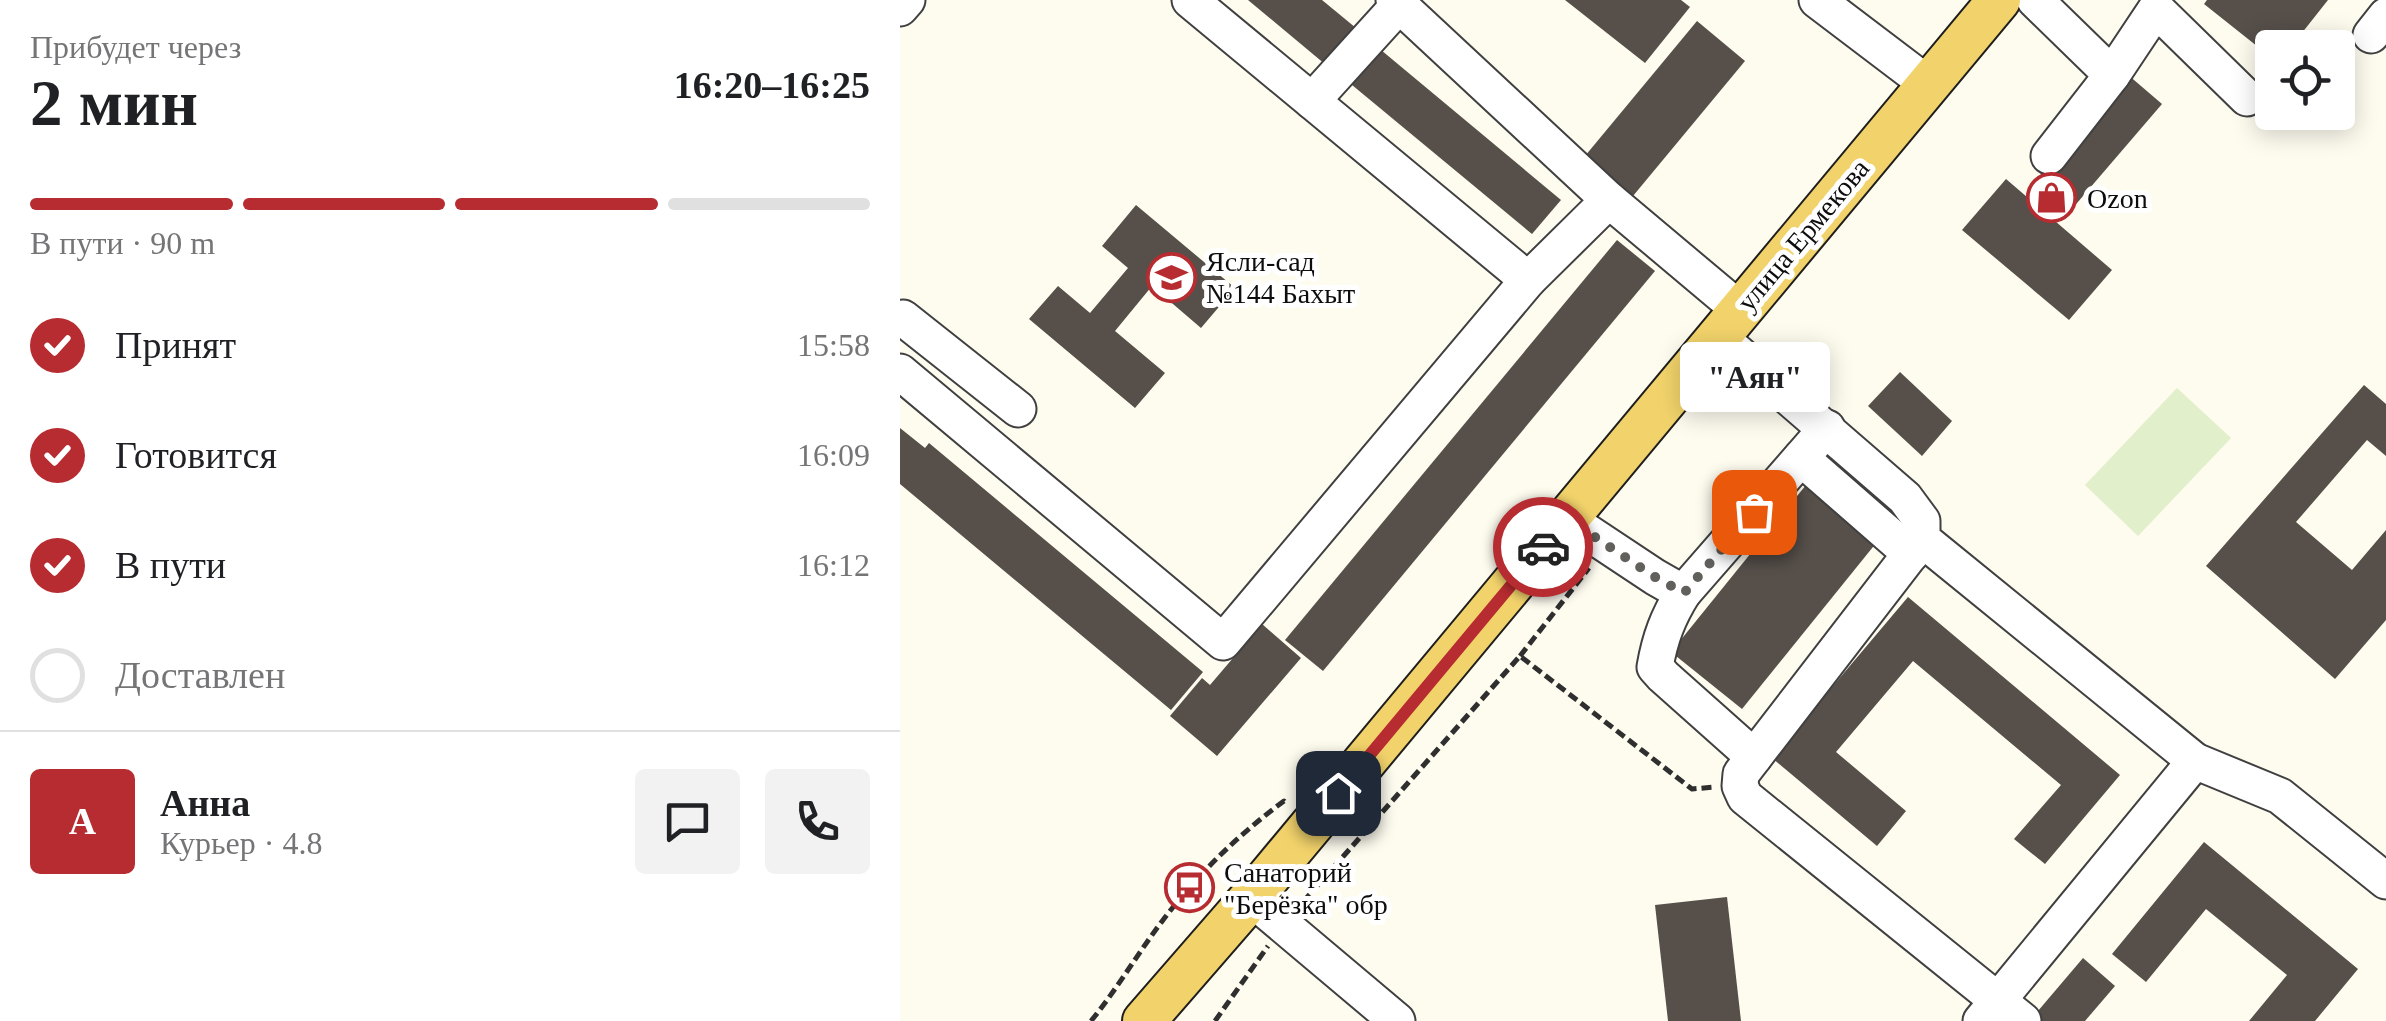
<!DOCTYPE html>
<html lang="ru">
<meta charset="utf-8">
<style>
:root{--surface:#fff;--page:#f2f2f2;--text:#202124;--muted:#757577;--line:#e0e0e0;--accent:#b72c30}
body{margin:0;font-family:Georgia,serif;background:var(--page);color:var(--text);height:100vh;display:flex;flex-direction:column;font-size:38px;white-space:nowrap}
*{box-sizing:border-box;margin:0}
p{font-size:32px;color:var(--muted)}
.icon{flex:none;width:55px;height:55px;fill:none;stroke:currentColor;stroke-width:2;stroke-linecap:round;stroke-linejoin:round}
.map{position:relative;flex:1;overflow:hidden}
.side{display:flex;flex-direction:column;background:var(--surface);width:900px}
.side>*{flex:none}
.controls{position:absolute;left:1355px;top:30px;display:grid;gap:20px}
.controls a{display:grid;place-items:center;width:100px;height:100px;border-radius:10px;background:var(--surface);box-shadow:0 5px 25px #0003;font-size:50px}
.pin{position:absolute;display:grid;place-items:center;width:85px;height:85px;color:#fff;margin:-42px;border-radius:20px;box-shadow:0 5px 15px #0006}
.courier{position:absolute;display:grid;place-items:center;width:100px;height:100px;margin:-50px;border:8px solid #b72c30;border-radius:50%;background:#fff;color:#222;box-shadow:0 2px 12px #0007}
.bubble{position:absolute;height:70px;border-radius:10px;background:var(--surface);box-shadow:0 5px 25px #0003;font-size:32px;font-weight:700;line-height:70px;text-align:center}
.head em{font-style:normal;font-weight:700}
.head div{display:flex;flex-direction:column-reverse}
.head{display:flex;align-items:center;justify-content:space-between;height:170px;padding:0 30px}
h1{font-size:65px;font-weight:700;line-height:75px}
.bar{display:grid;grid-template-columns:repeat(4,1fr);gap:15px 10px;align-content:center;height:120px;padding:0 30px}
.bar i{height:12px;border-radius:8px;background:var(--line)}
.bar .selected{background:var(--accent)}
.bar p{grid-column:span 4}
.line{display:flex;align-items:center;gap:25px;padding:0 30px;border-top:2px solid var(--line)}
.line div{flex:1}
.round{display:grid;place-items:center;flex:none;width:105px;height:105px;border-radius:10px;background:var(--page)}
ol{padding:0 30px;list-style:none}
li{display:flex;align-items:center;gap:30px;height:110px}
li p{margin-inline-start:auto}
li .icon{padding:10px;border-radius:50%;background:var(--accent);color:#fff;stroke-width:4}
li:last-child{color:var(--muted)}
li i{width:55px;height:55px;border:5px solid var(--line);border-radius:50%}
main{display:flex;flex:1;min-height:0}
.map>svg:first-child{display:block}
.pitch{fill:#e2efcb}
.building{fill:#564f4a}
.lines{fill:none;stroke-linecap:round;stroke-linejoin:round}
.minor-casing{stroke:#404040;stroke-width:39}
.major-casing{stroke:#1e1e1e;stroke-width:46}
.path{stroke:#2f2f2f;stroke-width:5;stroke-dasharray:10 5;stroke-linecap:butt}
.minor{stroke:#fff;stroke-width:35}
.major{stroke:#f2d36b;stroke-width:42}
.done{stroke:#61605c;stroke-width:10;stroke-dasharray:0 18}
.route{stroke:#b72c30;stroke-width:12}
.labels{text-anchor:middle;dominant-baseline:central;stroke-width:10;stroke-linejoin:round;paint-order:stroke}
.poi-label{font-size:28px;fill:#0d0d0d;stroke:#fff;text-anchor:start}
.street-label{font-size:28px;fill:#0d0d0d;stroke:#fff}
</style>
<main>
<section class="side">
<div class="head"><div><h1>2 мин</h1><p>Прибудет через</p></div><em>16:20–16:25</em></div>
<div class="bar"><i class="selected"></i><i class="selected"></i><i class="selected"></i><i></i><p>В пути · 90 m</p></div>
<ol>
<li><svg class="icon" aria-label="check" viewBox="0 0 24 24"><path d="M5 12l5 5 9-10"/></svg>Принят<p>15:58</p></li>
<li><svg class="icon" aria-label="check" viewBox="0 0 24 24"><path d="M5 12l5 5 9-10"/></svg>Готовится<p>16:09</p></li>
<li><svg class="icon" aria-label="check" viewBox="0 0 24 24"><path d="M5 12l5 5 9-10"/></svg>В пути<p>16:12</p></li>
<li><i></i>Доставлен</li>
</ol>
<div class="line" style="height:180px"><b class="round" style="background:var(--accent);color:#fff">А</b><div><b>Анна</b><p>Курьер · 4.8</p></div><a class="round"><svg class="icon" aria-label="chat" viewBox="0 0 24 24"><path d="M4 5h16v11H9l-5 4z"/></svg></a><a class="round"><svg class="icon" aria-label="phone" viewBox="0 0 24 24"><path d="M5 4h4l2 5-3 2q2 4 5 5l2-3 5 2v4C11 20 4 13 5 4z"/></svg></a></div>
</section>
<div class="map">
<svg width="1486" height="1021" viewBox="0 0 1486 1021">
<rect width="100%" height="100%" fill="#fefbef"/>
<polygon class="pitch" points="1277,388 1331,438 1238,536 1185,485"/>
<g class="building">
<polygon points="348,0 422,0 456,28 426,65"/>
<polygon points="665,0 781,0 790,7 745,63"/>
<polygon points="1307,0 1428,0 1390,48 1372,48 1372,58 1304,4"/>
<polygon points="797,21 845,61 733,196 685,156"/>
<polygon points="475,45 661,200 632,234 446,80"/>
<polygon points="1227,74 1262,104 1165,217 1130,187"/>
<polygon points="1106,179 1212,270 1169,320 1062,230"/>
<polygon points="236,205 335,288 301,328 252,286 215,331 265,373 235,408 129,319 158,286 190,313 228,268 202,246"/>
<polygon points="717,240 755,271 423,671 385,640"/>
<polygon points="1000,372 1052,421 1022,456 968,406"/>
<polygon points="1464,385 1486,404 1486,456 1467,440 1396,522 1452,570 1486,530 1486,620 1435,679 1306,566"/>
<polygon points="0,428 25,448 29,443 303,672 271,710 0,484"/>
<polygon points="910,480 981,537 842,709 771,652"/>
<polygon points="1008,597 1220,775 1145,864 1114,839 1161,785 1013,661 936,752 1006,811 977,846 872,758"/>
<polygon points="362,624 401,658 317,756 270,716 302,678 310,685"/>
<polygon points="1304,842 1458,969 1415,1021 1349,1021 1387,975 1306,909 1246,982 1212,954"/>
<polygon points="827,897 841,1021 768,1021 755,905"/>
<polygon points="1183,958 1215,986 1185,1021 1136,1021 1132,1018"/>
</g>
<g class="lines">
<defs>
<g id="minor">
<polyline points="290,0 628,280 709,200 840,310"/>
<polyline points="494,0 709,200"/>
<polyline points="917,0 1029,85"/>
<polyline points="1135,0 1212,75 1149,156"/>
<polyline points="0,8 7,0"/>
<polyline points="1471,35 1486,16"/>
<polyline points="1212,75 1256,9 1347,98"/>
<polyline points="412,101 499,5"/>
<polyline points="0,319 3,318 118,409"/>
<polyline points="818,336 1005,498 1022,521 1022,539 1295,761 1380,796 1486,881"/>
<polyline points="0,372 323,642 628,280"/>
<polyline points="901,458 1011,554"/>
<polyline points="666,518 755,577 783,593 927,428"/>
<polyline points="1022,539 841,774 840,786 845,797 1123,1021"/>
<path d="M 783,593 C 768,617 760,638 755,667 L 763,676 L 854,757"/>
<polyline points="351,898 497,1021"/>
<polyline points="1081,1021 1295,761"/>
</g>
<polyline id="major" points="244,1021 351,898 1099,0"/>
</defs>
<use href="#minor" class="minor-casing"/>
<use href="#major" class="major-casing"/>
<g class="path">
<polyline points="620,656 689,568"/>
<polyline points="403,902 620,656 792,789 815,787"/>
<path d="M 191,1021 C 217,989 238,953 263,920 C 298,874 338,835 384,801 L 387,804"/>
<polyline points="315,1021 368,946"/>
</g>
<use href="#minor" class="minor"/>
<use href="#major" class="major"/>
</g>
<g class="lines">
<polyline class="done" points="643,547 666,518 755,577 784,593 854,512"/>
<polyline class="route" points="438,793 643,547"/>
</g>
<defs>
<symbol id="shop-ring" viewBox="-11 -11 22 22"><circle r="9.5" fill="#fff" stroke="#b72c30" stroke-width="1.5"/><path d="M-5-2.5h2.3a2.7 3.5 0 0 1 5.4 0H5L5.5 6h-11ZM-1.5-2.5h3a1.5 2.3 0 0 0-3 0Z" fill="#b72c30"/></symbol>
<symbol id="school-ring" viewBox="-11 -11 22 22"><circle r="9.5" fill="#fff" stroke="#b72c30" stroke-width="1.5"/><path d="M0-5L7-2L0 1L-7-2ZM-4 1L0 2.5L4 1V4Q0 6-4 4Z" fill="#b72c30"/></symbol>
<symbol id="bus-ring" viewBox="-11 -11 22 22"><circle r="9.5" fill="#fff" stroke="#b72c30" stroke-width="1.5"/><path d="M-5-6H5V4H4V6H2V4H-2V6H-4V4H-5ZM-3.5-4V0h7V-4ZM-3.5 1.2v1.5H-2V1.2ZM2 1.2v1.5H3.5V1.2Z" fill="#b72c30"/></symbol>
</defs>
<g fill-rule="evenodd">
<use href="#shop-ring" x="1124" y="170" width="55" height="55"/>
<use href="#school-ring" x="244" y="250" width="55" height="55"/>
<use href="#bus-ring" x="262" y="860" width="55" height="55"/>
</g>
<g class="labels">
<g class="poi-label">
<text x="1187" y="198">Ozon</text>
<text x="306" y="261">Ясли-сад<tspan x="306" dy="32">№144 Бахыт</tspan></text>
<text x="324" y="872">Санаторий<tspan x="324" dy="32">"Берёзка" обр</tspan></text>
</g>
<g class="street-label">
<text transform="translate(903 235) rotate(-50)">улица Ермекова</text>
</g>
</g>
</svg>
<div class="controls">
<a><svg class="icon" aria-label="locate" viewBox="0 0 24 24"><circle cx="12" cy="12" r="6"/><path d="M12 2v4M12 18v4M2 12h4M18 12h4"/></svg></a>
</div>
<div class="pin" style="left:854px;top:512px;background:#ea580c"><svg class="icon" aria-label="bag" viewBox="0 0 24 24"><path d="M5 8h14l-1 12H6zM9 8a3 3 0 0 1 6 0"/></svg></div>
<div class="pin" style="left:438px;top:793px;background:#1f2937"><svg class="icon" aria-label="home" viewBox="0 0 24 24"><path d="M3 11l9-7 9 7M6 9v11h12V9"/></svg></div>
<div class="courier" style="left:643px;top:547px"><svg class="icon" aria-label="car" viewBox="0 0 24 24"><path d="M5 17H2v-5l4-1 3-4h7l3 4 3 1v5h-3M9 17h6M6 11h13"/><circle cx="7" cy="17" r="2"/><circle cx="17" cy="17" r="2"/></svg></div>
<div class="bubble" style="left:780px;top:342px;width:150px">&quot;Аян&quot;</div>
</div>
</main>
